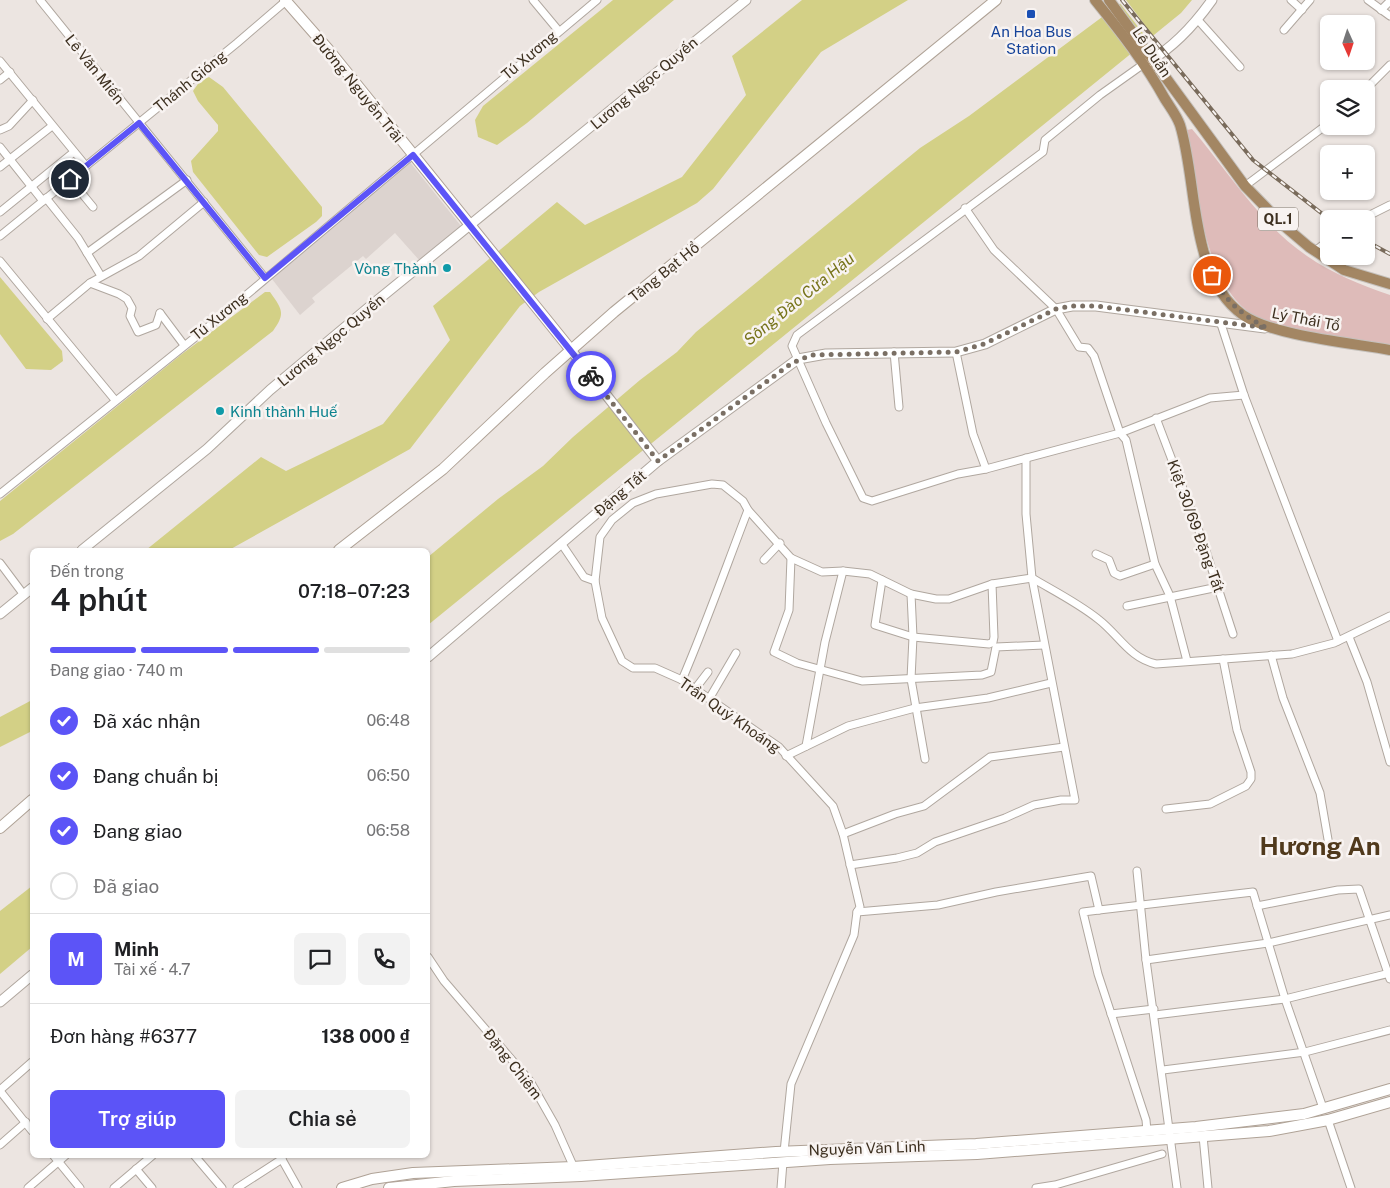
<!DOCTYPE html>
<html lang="vi">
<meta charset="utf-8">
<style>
:root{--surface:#fff;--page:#f2f2f2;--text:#202124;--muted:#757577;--line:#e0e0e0;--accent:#5c54f7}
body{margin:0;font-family:"Public Sans",sans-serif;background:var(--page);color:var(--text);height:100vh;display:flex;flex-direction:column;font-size:19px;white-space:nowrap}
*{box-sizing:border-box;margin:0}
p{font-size:16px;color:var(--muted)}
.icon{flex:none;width:28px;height:28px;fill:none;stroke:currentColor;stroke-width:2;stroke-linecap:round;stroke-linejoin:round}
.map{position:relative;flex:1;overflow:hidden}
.sheet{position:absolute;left:30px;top:548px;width:400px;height:610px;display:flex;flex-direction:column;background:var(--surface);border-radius:8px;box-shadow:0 1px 4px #0004}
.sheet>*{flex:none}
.needle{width:32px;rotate:177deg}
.fabs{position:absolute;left:1320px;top:15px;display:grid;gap:10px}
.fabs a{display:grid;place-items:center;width:55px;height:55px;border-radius:8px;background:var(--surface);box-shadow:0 1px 4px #0004;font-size:25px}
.pin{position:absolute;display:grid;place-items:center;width:42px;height:42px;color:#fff;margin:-21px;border:2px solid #fff;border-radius:50%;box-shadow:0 1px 5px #0007}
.courier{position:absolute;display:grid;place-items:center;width:50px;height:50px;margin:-25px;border:4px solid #5c54f7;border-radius:50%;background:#fff;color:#222;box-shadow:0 1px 6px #0007}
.head em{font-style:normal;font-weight:600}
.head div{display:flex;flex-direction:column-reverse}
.head{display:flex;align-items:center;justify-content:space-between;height:85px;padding:0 20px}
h1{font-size:32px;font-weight:600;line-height:38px}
.bar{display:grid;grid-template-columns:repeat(4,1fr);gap:8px 5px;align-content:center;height:60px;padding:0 20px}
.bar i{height:6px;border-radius:4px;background:var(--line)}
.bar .on{background:var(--accent)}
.bar p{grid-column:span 4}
.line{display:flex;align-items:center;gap:12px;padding:0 20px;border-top:1px solid var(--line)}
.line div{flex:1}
.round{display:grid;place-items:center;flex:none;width:52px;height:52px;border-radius:8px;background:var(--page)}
ol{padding:0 20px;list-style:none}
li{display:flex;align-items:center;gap:15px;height:55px}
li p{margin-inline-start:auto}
li .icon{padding:5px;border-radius:50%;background:var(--accent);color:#fff;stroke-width:4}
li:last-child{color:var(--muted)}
li i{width:28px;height:28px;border:2px solid var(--line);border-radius:50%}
.primary-button{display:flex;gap:10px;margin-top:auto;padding:10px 20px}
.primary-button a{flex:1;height:58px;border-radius:8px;background:var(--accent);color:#fff;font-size:20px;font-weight:600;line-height:58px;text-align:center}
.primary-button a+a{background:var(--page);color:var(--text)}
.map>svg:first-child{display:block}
.built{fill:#dcd3cf}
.green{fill:#debbb9}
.water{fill:#d3d086}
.pier{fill:#ece5e1}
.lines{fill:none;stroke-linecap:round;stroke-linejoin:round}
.minor-casing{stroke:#b0a79f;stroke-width:9}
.tertiary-casing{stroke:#b0a79f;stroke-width:11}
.secondary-casing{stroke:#afa296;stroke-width:12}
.primary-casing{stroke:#c5c1bc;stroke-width:12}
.minor{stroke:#fff;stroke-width:7}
.tertiary{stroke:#fff;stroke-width:9}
.secondary{stroke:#fff;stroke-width:10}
.primary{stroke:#a38663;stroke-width:10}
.rail-casing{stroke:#796b5b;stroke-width:4}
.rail{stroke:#f8f3f1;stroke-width:2;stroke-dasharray:5.5;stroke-linecap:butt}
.done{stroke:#7a6f64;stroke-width:5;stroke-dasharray:0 9}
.route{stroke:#5c54f7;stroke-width:6}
.transit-dot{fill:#1a4fb4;stroke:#f8f3f1;stroke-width:2}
.culture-dot{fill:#0f9aa8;stroke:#f8f3f1;stroke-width:2}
.labels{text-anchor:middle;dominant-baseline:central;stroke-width:5;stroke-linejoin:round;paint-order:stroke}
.shield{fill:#f8f3f1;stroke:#756a5f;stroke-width:1}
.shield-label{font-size:14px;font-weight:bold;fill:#3d3020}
.transit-label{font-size:15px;fill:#164399;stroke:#f8f3f1}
.street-label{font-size:15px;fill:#3d3020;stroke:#f8f3f1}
.culture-label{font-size:15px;fill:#0d838f;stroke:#f8f3f1;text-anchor:end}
.water-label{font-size:16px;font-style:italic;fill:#767319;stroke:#f8f3f1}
.town-label{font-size:25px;font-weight:bold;fill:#50391c;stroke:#f8f3f1}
</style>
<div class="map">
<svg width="1390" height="1188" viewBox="0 0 1390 1188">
<rect width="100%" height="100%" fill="#ece5e1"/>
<polygon class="built" points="409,161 461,226 420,261 395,233 366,259 363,256 312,298 315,302 300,315 272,279"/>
<path class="green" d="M 1192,129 C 1228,171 1260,224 1307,256 C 1333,274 1361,285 1390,295 L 1390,346 C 1348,339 1302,336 1263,320 C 1203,296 1198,188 1185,133 L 1187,130 Z"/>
<g class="water">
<polygon points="613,0 674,0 527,123 497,145 478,137 475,120 483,106"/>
<polygon points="802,0 908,0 821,52 713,189 697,203 539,292 520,306 410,449 229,550 146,550 261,457 286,471 383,424 450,340 433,306 557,202 585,225 682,177 746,95 732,56"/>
<polygon points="1125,0 1192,0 1181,13 428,625 428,557 498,499 543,466 573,437 640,380 677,352 696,332 920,148 969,116"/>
<polygon points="209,77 223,87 322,207 322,216 316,222 267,257 259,255 193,172 191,161 218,131 218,125 198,101 193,91 200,81"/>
<polygon points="0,277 62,351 63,361 51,370 26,369 0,334"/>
<path d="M 265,292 L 270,292 C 282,309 286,313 273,331 L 13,534 L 0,541 L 0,501 L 182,354 Z"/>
<polygon points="32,700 32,731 0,747 0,717"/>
<polygon points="32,886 32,947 0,974 0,911"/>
</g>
<polygon class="pier" points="1121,0 1126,0 1154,37 1149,41 1119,2"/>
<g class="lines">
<defs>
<g id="minor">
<polyline points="40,0 265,278"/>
<polyline points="533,0 558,30"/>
<polyline points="1291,0 1302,10"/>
<polyline points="1368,0 1390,16"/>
<polyline points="1381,10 1390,1"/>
<polyline points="1198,20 1240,67"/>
<polyline points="1284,30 1310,0"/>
<polyline points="0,61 86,166"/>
<polyline points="1145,63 1100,95 1045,140 1043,152 797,335 792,346 826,423 863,498 872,501 958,474 986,469 1120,433 1210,398 1244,395"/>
<polyline points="0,80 10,72"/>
<polyline points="1366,89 1390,65"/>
<polyline points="0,130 9,126 33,100"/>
<polyline points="0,147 43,201"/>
<polyline points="0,167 52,126"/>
<polyline points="70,179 93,207"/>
<polyline points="1245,186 1329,123"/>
<polyline points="46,198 78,238 101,276"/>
<polyline points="965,208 994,250 1056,309 1079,347 1088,348 1094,356 1120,433 1126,440 1155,564 1170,596 1187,661"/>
<polyline points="0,212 74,152"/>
<polyline points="1362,219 1390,205"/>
<polyline points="0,236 237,43 287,0"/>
<polyline points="1315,251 1329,240"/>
<polyline points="87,253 187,180"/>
<polyline points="0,261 115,400"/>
<polyline points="90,283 119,294 127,299 132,308 130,316 138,332 156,325 160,313"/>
<polyline points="160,313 184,345"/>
<polyline points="47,319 90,283 139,256 204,202"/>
<polyline points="1221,324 1244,395 1338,641"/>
<polyline points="894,352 899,407"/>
<polyline points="956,352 973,434 986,469"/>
<polyline points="1156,418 1202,539 1233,634"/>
<polyline points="0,494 213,323 597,0"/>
<polyline points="561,543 584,577 595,581 602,618 622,661 633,668 655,668 682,680 779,747 833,806 843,834 860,907 857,912 854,935 791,1084 784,1152"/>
<polyline points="1096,554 1109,560 1114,573 1120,576 1155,564"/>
<polyline points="791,558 789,610 774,652 797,663 862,681 982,675 991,672 996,647 1044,645"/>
<polyline points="764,560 780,543"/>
<polyline points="0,563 24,595"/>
<polyline points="882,580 875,625 913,637 989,644 993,642 994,637 992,584"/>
<path d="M 595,581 L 600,537 L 612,520 L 633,503 L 656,494 L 712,484 L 723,485 L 743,501 L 748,510 L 791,558 L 822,572 L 843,571 L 870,574 L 911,594 L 936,599 L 949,599 L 992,584 L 1032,578 C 1054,591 1078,603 1098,619 C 1119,635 1129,658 1156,664 L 1292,654 L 1334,643 L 1390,616"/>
<polyline points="911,594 913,637 911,679 925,759"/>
<polyline points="1127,606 1218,587"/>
<polyline points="1349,637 1367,682 1390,762"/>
<polyline points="1271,655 1283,698 1320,793 1330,851"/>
<path d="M 682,680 C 706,624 726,567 748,510"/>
<polyline points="695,689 708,672"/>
<polyline points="709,699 736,653"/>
<polyline points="806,746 825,642 843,571"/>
<polyline points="786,756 848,726 885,716 915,708 988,698 1051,683"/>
<polyline points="1166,809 1210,804 1246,786 1251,779 1251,772 1237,730 1223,659"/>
<polyline points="843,834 895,814 924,806 990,757 1064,747"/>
<polyline points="850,865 897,858 917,853 935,842 1005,818 1034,805 1061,800 1075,800 1032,578 1026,514 1026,458"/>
<polyline points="1137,871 1146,960 1177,1188"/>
<polyline points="1257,906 1338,890 1359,889 1390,979"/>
<polyline points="1099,910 1253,892 1285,999 1323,1108"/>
<polyline points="857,912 938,905 996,892 1091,876 1099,910 1083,912 1098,974 1146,1120 1147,1131"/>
<polyline points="428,957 444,981 530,1081 555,1125 575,1170"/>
<polyline points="1146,960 1268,943 1390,915"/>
<polyline points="1111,1014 1154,1009"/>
<polyline points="1155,1015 1285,999 1390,973"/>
<polyline points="1163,1070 1305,1052 1390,1030"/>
<polyline points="0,1090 32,1062"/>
<polyline points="0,1091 32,1131"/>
<polyline points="1328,1120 1351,1188"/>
<polyline points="1203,1136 1208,1188"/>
<polyline points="0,1145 26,1122"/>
<polyline points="53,1155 80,1188"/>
<polyline points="194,1155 222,1188"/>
<polyline points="280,1156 298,1188"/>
<polyline points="136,1169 152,1188"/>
<polyline points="28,1188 66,1155"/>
<polyline points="114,1188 153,1155"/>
<polyline points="237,1188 282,1159"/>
<polyline points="781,1188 783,1162"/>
<polyline points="1036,1188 1055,1185 1162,1154"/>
</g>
<g id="tertiary">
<path d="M 1148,62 C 1174,47 1195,24 1212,0"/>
<polyline points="571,350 658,461"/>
<polyline points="82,550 207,449 270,390 368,308 746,0"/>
<polyline points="0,614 32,588"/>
<polyline points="428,657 658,461 798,359 826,354 956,352 985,344 1056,309 1072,306 1096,306 1265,328"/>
<polyline points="0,1002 32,975"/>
</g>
<g id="secondary">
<polyline points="285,0 328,49 571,350"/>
<polyline points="339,550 443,469 545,373 614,312 996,0"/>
<polyline points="0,828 32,800"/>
<polyline points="342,1188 372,1179 413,1173 573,1167 776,1152 976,1144 1196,1127 1304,1114 1390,1089"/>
<polyline points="389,1188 454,1181 581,1176 830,1159 977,1154 1269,1131 1328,1120 1390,1102"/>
</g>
<g id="primary">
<path d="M 1095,0 C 1121,32 1145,63 1165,99 C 1170,107 1177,116 1180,125 C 1198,183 1189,277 1243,315 C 1273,336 1352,343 1390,350"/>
<polyline points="1109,0 1245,186 1283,225 1309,247 1344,270 1390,284"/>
</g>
</defs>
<use href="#minor" class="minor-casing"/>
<use href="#tertiary" class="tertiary-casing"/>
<use href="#secondary" class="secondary-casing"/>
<use href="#primary" class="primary-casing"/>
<use href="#minor" class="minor"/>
<use href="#tertiary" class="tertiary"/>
<use href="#secondary" class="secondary"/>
<use href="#primary" class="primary"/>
<defs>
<g id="rail">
<polyline points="1122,0 1253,160 1329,219"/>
<polyline points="1366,241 1390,254"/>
</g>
</defs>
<use href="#rail" class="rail-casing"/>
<use href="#rail" class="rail"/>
</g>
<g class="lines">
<path class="done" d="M 591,376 L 658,461 L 792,363 L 811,355 L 956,352 L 984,344 L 1056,309 L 1072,306 L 1096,306 L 1267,328 C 1242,315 1225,301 1212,275"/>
<polyline class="route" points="70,179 139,123 265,278 413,155 591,376"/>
</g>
<rect class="transit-dot" x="1026" y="9" width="10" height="10" rx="2.5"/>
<g class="culture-dot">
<circle cx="447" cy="268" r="5"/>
<circle cx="220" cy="411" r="5"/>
</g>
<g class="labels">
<rect class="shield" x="1258" y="207.5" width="40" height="23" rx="4"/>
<g class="shield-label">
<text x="1278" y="219">QL.1</text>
</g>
<g class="transit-label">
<text x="1031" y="31">An Hoa Bus<tspan x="1031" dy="17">Station</tspan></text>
</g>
<g class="street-label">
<text transform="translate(1152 52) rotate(56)">Lê Duẩn</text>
<text transform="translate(529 55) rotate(-40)">Tú Xương</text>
<text transform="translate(95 69) rotate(51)">Lê Văn Miến</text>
<text transform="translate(190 81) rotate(-39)">Thánh Gióng</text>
<text transform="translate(644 83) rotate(-40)">Lương Ngọc Quyến</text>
<text transform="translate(358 88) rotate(51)">Đường Nguyễn Trãi</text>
<text transform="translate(664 272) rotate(-39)">Tăng Bạt Hổ</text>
<text transform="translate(219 316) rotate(-39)">Tú Xương</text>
<text transform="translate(1306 319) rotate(11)">Lý Thái Tổ</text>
<text transform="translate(331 340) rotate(-40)">Lương Ngọc Quyến</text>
<text transform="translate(620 493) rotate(-40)">Đặng Tất</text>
<text transform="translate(1196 526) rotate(70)">Kiệt 30/69 Đặng Tất</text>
<text transform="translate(730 715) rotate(35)">Trần Quý Khoáng</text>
<text transform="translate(513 1064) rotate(52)">Đặng Chiêm</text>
<text transform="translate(867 1148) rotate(-2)">Nguyễn Văn Linh</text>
</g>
<g class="culture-label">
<text x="437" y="268">Vòng Thành</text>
<text x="230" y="411" text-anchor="start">Kinh thành Huế</text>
</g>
<g class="water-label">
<text transform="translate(799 299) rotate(-39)">Sông Đào Cửa Hậu</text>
</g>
<g class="town-label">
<text x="1320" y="846">Hương An</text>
</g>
</g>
</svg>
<div class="fabs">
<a><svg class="needle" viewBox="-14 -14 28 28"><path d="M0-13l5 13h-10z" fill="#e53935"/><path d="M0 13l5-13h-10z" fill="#757577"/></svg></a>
<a><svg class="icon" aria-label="layers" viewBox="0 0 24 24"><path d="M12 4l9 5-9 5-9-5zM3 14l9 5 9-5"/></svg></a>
<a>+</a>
<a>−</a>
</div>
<div class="pin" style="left:1212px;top:275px;background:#ea580c"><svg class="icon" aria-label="bag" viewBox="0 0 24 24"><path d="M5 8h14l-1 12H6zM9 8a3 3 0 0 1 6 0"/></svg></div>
<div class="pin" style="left:70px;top:179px;background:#1f2937"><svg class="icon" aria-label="home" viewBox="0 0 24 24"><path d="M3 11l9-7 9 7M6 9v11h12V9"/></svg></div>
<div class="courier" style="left:591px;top:376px"><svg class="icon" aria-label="bike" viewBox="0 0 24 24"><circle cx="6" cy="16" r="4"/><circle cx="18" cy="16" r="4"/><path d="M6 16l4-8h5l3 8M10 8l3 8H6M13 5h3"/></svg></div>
<section class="sheet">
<div class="head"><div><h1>4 phút</h1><p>Đến trong</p></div><em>07:18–07:23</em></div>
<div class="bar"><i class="on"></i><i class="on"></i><i class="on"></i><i></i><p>Đang giao · 740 m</p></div>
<ol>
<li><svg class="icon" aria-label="check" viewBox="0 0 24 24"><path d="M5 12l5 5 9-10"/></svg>Đã xác nhận<p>06:48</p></li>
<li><svg class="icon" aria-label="check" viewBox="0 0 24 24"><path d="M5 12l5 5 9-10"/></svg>Đang chuẩn bị<p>06:50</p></li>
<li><svg class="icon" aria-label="check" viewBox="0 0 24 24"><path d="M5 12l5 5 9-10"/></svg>Đang giao<p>06:58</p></li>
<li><i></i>Đã giao</li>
</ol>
<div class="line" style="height:90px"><b class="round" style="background:var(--accent);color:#fff">M</b><div><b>Minh</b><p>Tài xế · 4.7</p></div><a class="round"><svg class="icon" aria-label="chat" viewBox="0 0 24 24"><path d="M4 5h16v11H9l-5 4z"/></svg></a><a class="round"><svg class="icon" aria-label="phone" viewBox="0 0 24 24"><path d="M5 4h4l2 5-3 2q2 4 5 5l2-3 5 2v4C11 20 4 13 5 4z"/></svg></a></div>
<div class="line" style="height:65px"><div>Đơn hàng #6377</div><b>138 000 ₫</b></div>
<div class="primary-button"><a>Trợ giúp</a><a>Chia sẻ</a></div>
</section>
</div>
